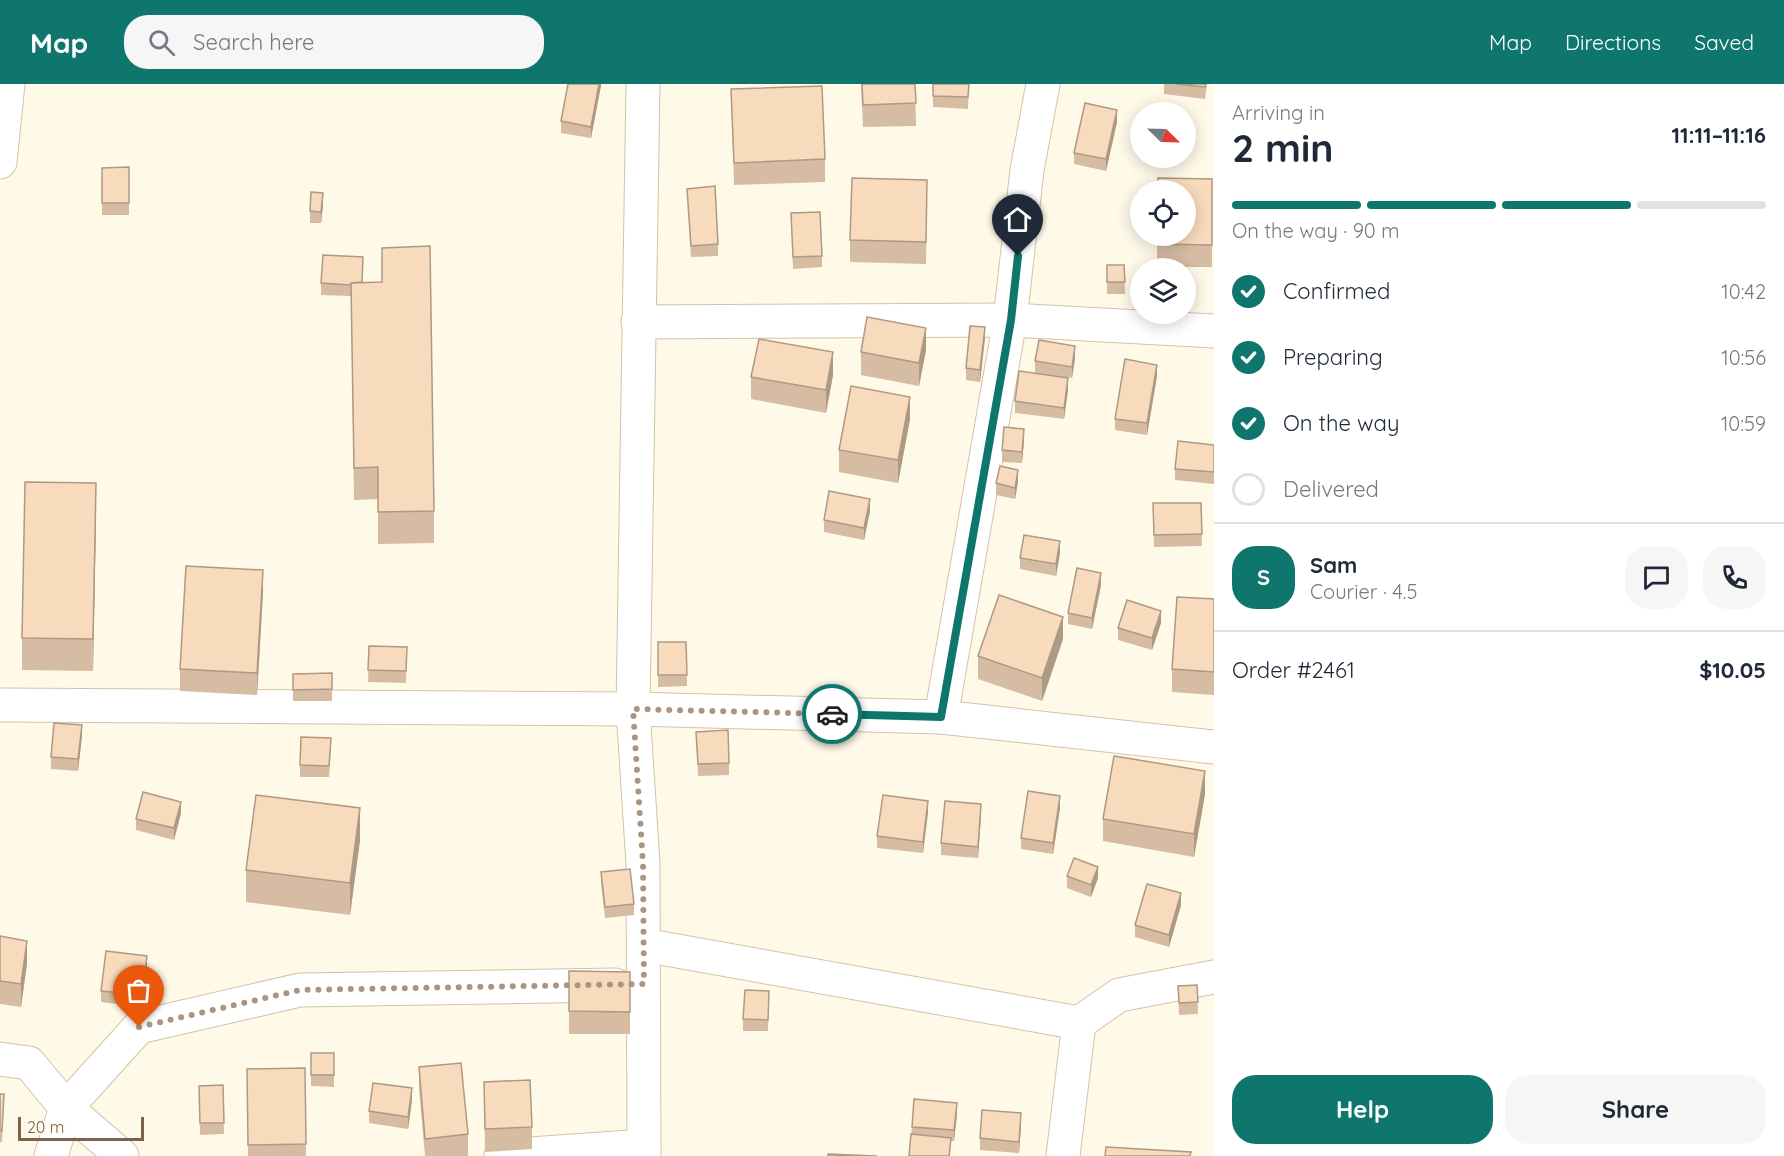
<!DOCTYPE html>
<meta charset="utf-8">
<style>
:root{--surface:#fff;--page:#f6f6f7;--text:#1f2937;--muted:#747a83;--line:#e0e1e3;--accent:#0f766e}
body{margin:0;font-family:Quicksand,sans-serif;background:var(--page);color:var(--text);height:100vh;display:flex;flex-direction:column;font-size:22px;white-space:nowrap}
*{box-sizing:border-box;margin:0}
p{font-size:20px;color:var(--muted)}
.icon{flex:none;width:33px;height:33px;fill:none;stroke:currentColor;stroke-width:2;stroke-linecap:round;stroke-linejoin:round}
.map{position:relative;flex:1;overflow:hidden}
.details{display:flex;flex-direction:column;background:var(--surface);width:570px}
.details>*{flex:none}
.needle{width:39px;rotate:113deg}
.tools{position:absolute;left:1130px;top:18px;display:grid;gap:12px}
.tools a{display:grid;place-items:center;width:66px;height:66px;border-radius:50%;background:var(--surface);box-shadow:0 3px 15px #0003;font-size:30px}
.scale{position:absolute;left:18px;bottom:15px;width:126px;box-sizing:border-box;padding-left:6px;border:3px solid #7d6148;border-top:0;font-size:16px;line-height:21px;white-space:nowrap;color:#7d6148;-webkit-text-stroke:4px #fffbf0;paint-order:stroke}
.pin{position:absolute;display:grid;place-items:center;width:51px;height:51px;color:#fff;margin:-62px -26px;border-radius:50% 50% 50% 0;rotate:-45deg;box-shadow:0 0 6px #0007}
.pin .icon{rotate:45deg}
.courier{position:absolute;display:grid;place-items:center;width:60px;height:60px;margin:-30px;border:4px solid #0f766e;border-radius:50%;background:#fff;color:#222;box-shadow:0 2px 8px #0007}
.head em{font-style:normal;font-weight:700}
.head div{display:flex;flex-direction:column-reverse}
.head{display:flex;align-items:center;justify-content:space-between;height:102px;padding:0 18px}
h1{font-size:39px;font-weight:700;line-height:45px}
.bar{display:grid;grid-template-columns:repeat(4,1fr);gap:9px 6px;align-content:center;height:72px;padding:0 18px}
.bar i{height:8px;border-radius:4px;background:var(--line)}
.bar .selected{background:var(--accent)}
.bar p{grid-column:span 4}
.line{display:flex;align-items:center;gap:15px;padding:0 18px;border-top:2px solid var(--line)}
.line div{flex:1}
.round{display:grid;place-items:center;flex:none;width:63px;height:63px;border-radius:24px;background:var(--page)}
ol{padding:0 18px;list-style:none}
li{display:flex;align-items:center;gap:18px;height:66px}
li p{margin-inline-start:auto}
li .icon{padding:6px;border-radius:50%;background:var(--accent);color:#fff;stroke-width:4}
li:last-child{color:var(--muted)}
li i{width:33px;height:33px;border:3px solid var(--line);border-radius:50%}
.primary-button{display:flex;gap:12px;margin-top:auto;padding:12px 18px}
.primary-button a{flex:1;height:69px;border-radius:24px;background:var(--accent);color:#fff;font-size:24px;font-weight:700;line-height:69px;text-align:center}
.primary-button a+a{background:var(--page);color:var(--text)}
header{display:flex;align-items:center;gap:36px;box-sizing:border-box;height:84px;padding:0 30px;background:var(--accent);color:#fff}
header strong{font-size:28px}
nav{display:flex;gap:33px;margin-inline-start:auto;font-size:21px}
.search{width:420px;height:54px;background:var(--page);display:flex;align-items:center;gap:15px;box-sizing:border-box;padding:0 21px;border-radius:24px;color:var(--muted);font-size:22px}
main{display:flex;flex:1;min-height:0}
.map>svg:first-child{display:block}
.lines{fill:none;stroke-linecap:round;stroke-linejoin:round}
.minor-casing{stroke:#d3c2ab;stroke-width:35}
.minor{stroke:#fff;stroke-width:33}
.wall{fill:#d5bca2}
.shaded-wall{fill:#ae9984}
.building{fill:#f8dbbc;stroke:#ae9984;stroke-width:1.5}
.done{stroke:#aa9680;stroke-width:6;stroke-dasharray:0 10.8}
.route{stroke:#0f766e;stroke-width:8}
</style>
<header>
<strong>Map</strong>
<div class="search"><svg class="icon" aria-label="search" viewBox="0 0 24 24"><circle cx="10" cy="10" r="6"/><path d="M15 15l6 6"/></svg>Search here</div>
<nav><a>Map</a><a>Directions</a><a>Saved</a></nav>
</header>
<main>
<div class="map">
<svg width="1214" height="1072" viewBox="0 0 1214 1072">
<rect width="100%" height="100%" fill="#fff9e8"/>
<g class="lines">
<defs>
<g id="minor">
<polyline points="643,0 633,625 643,780 644,1072"/>
<polyline points="0,78 8,0"/>
<polyline points="638,238 1010,236 1214,247"/>
<polyline points="0,621 633,625 941,633 1214,663"/>
<polyline points="941,633 1010,236 1027,86 1043,0"/>
<polyline points="644,861 1079,939 1119,911 1214,893"/>
<polyline points="0,975 29,979 66,1024 122,1072"/>
<polyline points="51,1072 66,1024 139,943 300,906 615,901"/>
<polyline points="501,1072 644,1062"/>
<polyline points="1063,1072 1079,939"/>
</g>
</defs>
<use href="#minor" class="minor-casing"/>
<use href="#minor" class="minor"/>
</g>
<g class="wall">
<polygon points="601,0 591,54 561,49 561,37"/>
<polygon points="861,0 915,0 916,42 863,43"/>
<polygon points="933,0 969,0 968,25 933,23"/>
<polygon points="1164,0 1207,0 1205,15 1164,10"/>
<polygon points="731,5 825,75 825,98 734,101"/>
<polygon points="1117,38 1106,87 1074,80 1074,69"/>
<polygon points="129,83 129,131 102,131 102,84"/>
<polygon points="1212,95 1212,183 1157,183 1157,152"/>
<polygon points="687,105 718,160 718,172 691,173"/>
<polygon points="927,118 926,180 850,178 850,156"/>
<polygon points="323,121 321,139 310,139 310,127"/>
<polygon points="791,129 822,172 822,183 793,185"/>
<polygon points="1107,181 1124,181 1125,210 1107,210"/>
<polygon points="363,198 434,427 434,459 378,460 378,415 354,416 351,212 321,211 321,199"/>
<polygon points="985,254 980,298 966,296 966,284"/>
<polygon points="926,266 919,302 861,291 861,268"/>
<polygon points="1075,274 1072,294 1035,289 1035,277"/>
<polygon points="833,291 826,329 751,315 751,293"/>
<polygon points="1157,292 1147,351 1115,346 1115,335"/>
<polygon points="1068,306 1064,335 1015,329 1015,317"/>
<polygon points="910,335 898,399 839,388 839,366"/>
<polygon points="1024,357 1022,379 1002,378 1002,366"/>
<polygon points="1214,361 1214,400 1175,396 1175,385"/>
<polygon points="1018,398 1015,415 996,411 996,399"/>
<polygon points="1153,419 1201,419 1202,462 1154,463"/>
<polygon points="870,427 864,456 824,448 824,436"/>
<polygon points="96,431 93,587 22,586 22,554"/>
<polygon points="1060,469 1056,492 1020,485 1020,474"/>
<polygon points="1101,501 1092,545 1068,540 1068,529"/>
<polygon points="263,509 257,611 180,607 180,585"/>
<polygon points="1214,515 1214,611 1172,608 1172,585"/>
<polygon points="1161,539 1152,566 1118,556 1118,544"/>
<polygon points="1063,555 1042,617 978,595 978,572"/>
<polygon points="658,558 686,558 687,602 658,603"/>
<polygon points="369,562 407,563 406,599 368,598"/>
<polygon points="332,589 332,617 293,617 293,590"/>
<polygon points="696,648 729,679 729,691 698,692"/>
<polygon points="82,652 78,687 51,685 51,673"/>
<polygon points="331,665 329,693 300,693 300,681"/>
<polygon points="1205,710 1194,773 1103,757 1103,735"/>
<polygon points="1060,724 1053,770 1021,765 1021,754"/>
<polygon points="928,728 923,769 877,764 877,752"/>
<polygon points="181,729 174,756 136,746 136,735"/>
<polygon points="981,732 978,774 941,771 941,759"/>
<polygon points="360,756 350,831 246,818 246,786"/>
<polygon points="601,788 634,820 634,831 605,834 601,800"/>
<polygon points="1067,792 1098,794 1091,813 1067,804"/>
<polygon points="1181,821 1169,863 1135,853 1135,841"/>
<polygon points="0,852 27,879 21,923 0,920"/>
<polygon points="147,883 142,923 101,918 101,907"/>
<polygon points="569,887 630,888 630,950 569,950"/>
<polygon points="1197,901 1198,930 1179,931 1178,902"/>
<polygon points="769,907 768,947 743,947 743,935"/>
<polygon points="311,969 334,969 334,1003 311,1002"/>
<polygon points="419,983 468,1050 468,1072 425,1072 419,1005"/>
<polygon points="305,984 306,1072 248,1072 247,985"/>
<polygon points="484,998 532,1043 532,1065 485,1068"/>
<polygon points="223,1001 224,1050 200,1051 199,1002"/>
<polygon points="0,1010 4,1010 2,1058 0,1058"/>
<polygon points="412,1016 408,1045 369,1039 369,1027"/>
<polygon points="957,1030 954,1057 951,1057 950,1072 909,1072 912,1043"/>
<polygon points="1021,1041 1019,1069 980,1066 980,1054"/>
</g>
<g class="shaded-wall">
<polygon points="599,0 601,0 601,2 591,54 591,43"/>
<polygon points="1117,26 1117,38 1106,87 1106,75"/>
<polygon points="323,109 323,121 321,139 321,128"/>
<polygon points="985,243 985,254 980,298 980,286"/>
<polygon points="926,244 926,266 919,302 919,279"/>
<polygon points="1075,262 1075,274 1072,294 1072,283"/>
<polygon points="833,268 833,291 826,329 826,306"/>
<polygon points="1157,281 1157,292 1147,351 1147,339"/>
<polygon points="1068,294 1068,306 1064,335 1064,324"/>
<polygon points="910,313 910,335 898,399 898,376"/>
<polygon points="1024,345 1024,357 1022,379 1022,368"/>
<polygon points="1018,386 1018,398 1015,415 1015,404"/>
<polygon points="96,399 96,431 93,587 93,555"/>
<polygon points="870,415 870,427 864,456 864,444"/>
<polygon points="1060,457 1060,469 1056,492 1056,480"/>
<polygon points="263,486 263,509 257,611 257,589"/>
<polygon points="1101,489 1101,501 1092,545 1092,534"/>
<polygon points="1161,527 1161,539 1152,566 1152,554"/>
<polygon points="1063,533 1063,555 1042,617 1042,594"/>
<polygon points="82,641 82,652 78,687 78,675"/>
<polygon points="1205,687 1205,710 1194,773 1194,750"/>
<polygon points="1060,712 1060,724 1053,770 1053,759"/>
<polygon points="928,717 928,728 923,769 923,758"/>
<polygon points="181,718 181,729 174,756 174,744"/>
<polygon points="981,720 981,732 978,774 978,763"/>
<polygon points="360,724 360,756 350,831 350,799"/>
<polygon points="1098,783 1098,794 1091,813 1091,801"/>
<polygon points="1181,809 1181,821 1169,863 1169,851"/>
<polygon points="27,857 27,879 21,923 21,900"/>
<polygon points="147,872 147,883 142,923 142,911"/>
<polygon points="412,1004 412,1016 408,1045 408,1033"/>
<polygon points="957,1019 957,1030 954,1057 954,1046"/>
<polygon points="1021,1029 1021,1041 1019,1069 1019,1058"/>
</g>
<g class="building">
<polygon points="568,0 599,0 591,43 561,37"/>
<polygon points="862,0 915,0 916,19 863,21"/>
<polygon points="933,0 969,0 968,13 933,12"/>
<polygon points="1175,0 1205,0 1205,3"/>
<polygon points="822,2 825,75 734,79 731,5"/>
<polygon points="1085,19 1117,26 1106,75 1074,69"/>
<polygon points="129,83 129,119 102,119 102,84"/>
<polygon points="852,94 927,96 926,158 850,156"/>
<polygon points="1158,94 1212,95 1212,161 1157,160 1157,152 1185,152 1185,106 1158,106"/>
<polygon points="715,102 718,160 691,162 687,105"/>
<polygon points="311,108 323,109 321,128 310,127"/>
<polygon points="820,128 822,172 793,173 791,129"/>
<polygon points="430,162 434,427 378,428 378,383 354,384 351,199 382,198 382,164"/>
<polygon points="323,171 363,173 362,198 351,199 351,201 321,199"/>
<polygon points="1107,181 1124,181 1125,198 1107,198"/>
<polygon points="867,233 926,244 919,279 861,268"/>
<polygon points="970,242 985,243 980,286 966,284"/>
<polygon points="759,255 833,268 826,306 751,293"/>
<polygon points="1039,256 1075,262 1072,283 1035,277"/>
<polygon points="1125,275 1157,281 1147,339 1115,335"/>
<polygon points="1019,287 1068,294 1064,324 1015,317"/>
<polygon points="851,302 910,313 898,376 839,366"/>
<polygon points="1004,343 1024,345 1022,368 1002,366"/>
<polygon points="1178,357 1214,361 1214,388 1175,385"/>
<polygon points="1000,382 1018,386 1015,404 996,399"/>
<polygon points="25,398 96,399 93,555 22,554"/>
<polygon points="829,407 870,415 864,444 824,436"/>
<polygon points="1153,419 1201,419 1202,450 1154,451"/>
<polygon points="1024,451 1060,457 1056,480 1020,474"/>
<polygon points="186,482 263,486 257,589 180,585"/>
<polygon points="1077,484 1101,489 1092,534 1068,529"/>
<polygon points="999,511 1063,533 1042,594 978,572"/>
<polygon points="1177,513 1214,515 1214,588 1172,585"/>
<polygon points="1127,516 1161,527 1152,554 1118,544"/>
<polygon points="658,558 686,558 687,591 658,591"/>
<polygon points="369,562 407,563 406,587 368,586"/>
<polygon points="332,589 332,605 293,606 293,590"/>
<polygon points="54,639 82,641 78,675 51,673"/>
<polygon points="728,646 729,679 698,680 696,648"/>
<polygon points="301,653 331,654 329,682 300,681"/>
<polygon points="1114,672 1205,687 1194,750 1103,735"/>
<polygon points="1028,707 1060,712 1053,759 1021,754"/>
<polygon points="143,708 181,718 174,744 136,735"/>
<polygon points="256,711 360,724 350,799 246,786"/>
<polygon points="883,711 928,717 923,758 877,752"/>
<polygon points="945,717 981,720 978,763 941,759"/>
<polygon points="1074,774 1098,783 1091,801 1067,792"/>
<polygon points="630,785 634,820 605,823 601,788"/>
<polygon points="1147,800 1181,809 1169,851 1135,841"/>
<polygon points="0,852 27,857 21,900 0,897"/>
<polygon points="106,867 147,872 142,911 101,907"/>
<polygon points="569,887 630,888 630,928 569,927"/>
<polygon points="1197,901 1198,918 1179,919 1178,902"/>
<polygon points="745,906 769,907 768,936 743,935"/>
<rect x="311" y="969" width="23" height="22"/>
<polygon points="461,979 468,1050 425,1055 419,983"/>
<polygon points="305,984 306,1060 248,1061 247,985"/>
<polygon points="530,996 532,1043 485,1045 484,998"/>
<polygon points="373,999 412,1004 408,1033 369,1027"/>
<polygon points="223,1001 224,1039 200,1039 199,1002"/>
<polygon points="0,1010 4,1010 2,1047 0,1047"/>
<polygon points="914,1015 957,1019 954,1046 912,1043"/>
<polygon points="982,1026 1021,1029 1019,1058 980,1054"/>
<polygon points="911,1050 951,1054 949,1072 909,1072"/>
<polygon points="1106,1063 1191,1068 1190,1072 1105,1072"/>
<polygon points="828,1070 877,1072 828,1072"/>
</g>
<g class="lines">
<polyline class="done" points="139,943 300,906 644,900 643,780 633,625 832,630"/>
<polyline class="route" points="832,630 941,633 1011,236 1018,172"/>
</g>
</svg>
<div class="tools">
<a><svg class="needle" viewBox="-14 -14 28 28"><path d="M0-13l5 13h-10z" fill="#e53935"/><path d="M0 13l5-13h-10z" fill="#747a83"/></svg></a>
<a><svg class="icon" aria-label="locate" viewBox="0 0 24 24"><circle cx="12" cy="12" r="6"/><path d="M12 2v4M12 18v4M2 12h4M18 12h4"/></svg></a>
<a><svg class="icon" aria-label="layers" viewBox="0 0 24 24"><path d="M12 4l9 5-9 5-9-5zM3 14l9 5 9-5"/></svg></a>
</div>
<div class="scale">20 m</div>
<div class="pin" style="left:139px;top:943px;background:#ea580c"><svg class="icon" aria-label="bag" viewBox="0 0 24 24"><path d="M5 8h14l-1 12H6zM9 8a3 3 0 0 1 6 0"/></svg></div>
<div class="pin" style="left:1018px;top:172px;background:#1f2937"><svg class="icon" aria-label="home" viewBox="0 0 24 24"><path d="M3 11l9-7 9 7M6 9v11h12V9"/></svg></div>
<div class="courier" style="left:832px;top:630px"><svg class="icon" aria-label="car" viewBox="0 0 24 24"><path d="M5 17H2v-5l4-1 3-4h7l3 4 3 1v5h-3M9 17h6M6 11h13"/><circle cx="7" cy="17" r="2"/><circle cx="17" cy="17" r="2"/></svg></div>
</div>
<section class="details">
<div class="head"><div><h1>2 min</h1><p>Arriving in</p></div><em>11:11–11:16</em></div>
<div class="bar"><i class="selected"></i><i class="selected"></i><i class="selected"></i><i></i><p>On the way · 90 m</p></div>
<ol>
<li><svg class="icon" aria-label="check" viewBox="0 0 24 24"><path d="M5 12l5 5 9-10"/></svg>Confirmed<p>10:42</p></li>
<li><svg class="icon" aria-label="check" viewBox="0 0 24 24"><path d="M5 12l5 5 9-10"/></svg>Preparing<p>10:56</p></li>
<li><svg class="icon" aria-label="check" viewBox="0 0 24 24"><path d="M5 12l5 5 9-10"/></svg>On the way<p>10:59</p></li>
<li><i></i>Delivered</li>
</ol>
<div class="line" style="height:108px"><b class="round" style="background:var(--accent);color:#fff">S</b><div><b>Sam</b><p>Courier · 4.5</p></div><a class="round"><svg class="icon" aria-label="chat" viewBox="0 0 24 24"><path d="M4 5h16v11H9l-5 4z"/></svg></a><a class="round"><svg class="icon" aria-label="phone" viewBox="0 0 24 24"><path d="M5 4h4l2 5-3 2q2 4 5 5l2-3 5 2v4C11 20 4 13 5 4z"/></svg></a></div>
<div class="line" style="height:78px"><div>Order #2461</div><b>$10.05</b></div>
<div class="primary-button"><a>Help</a><a>Share</a></div>
</section>
</main>
